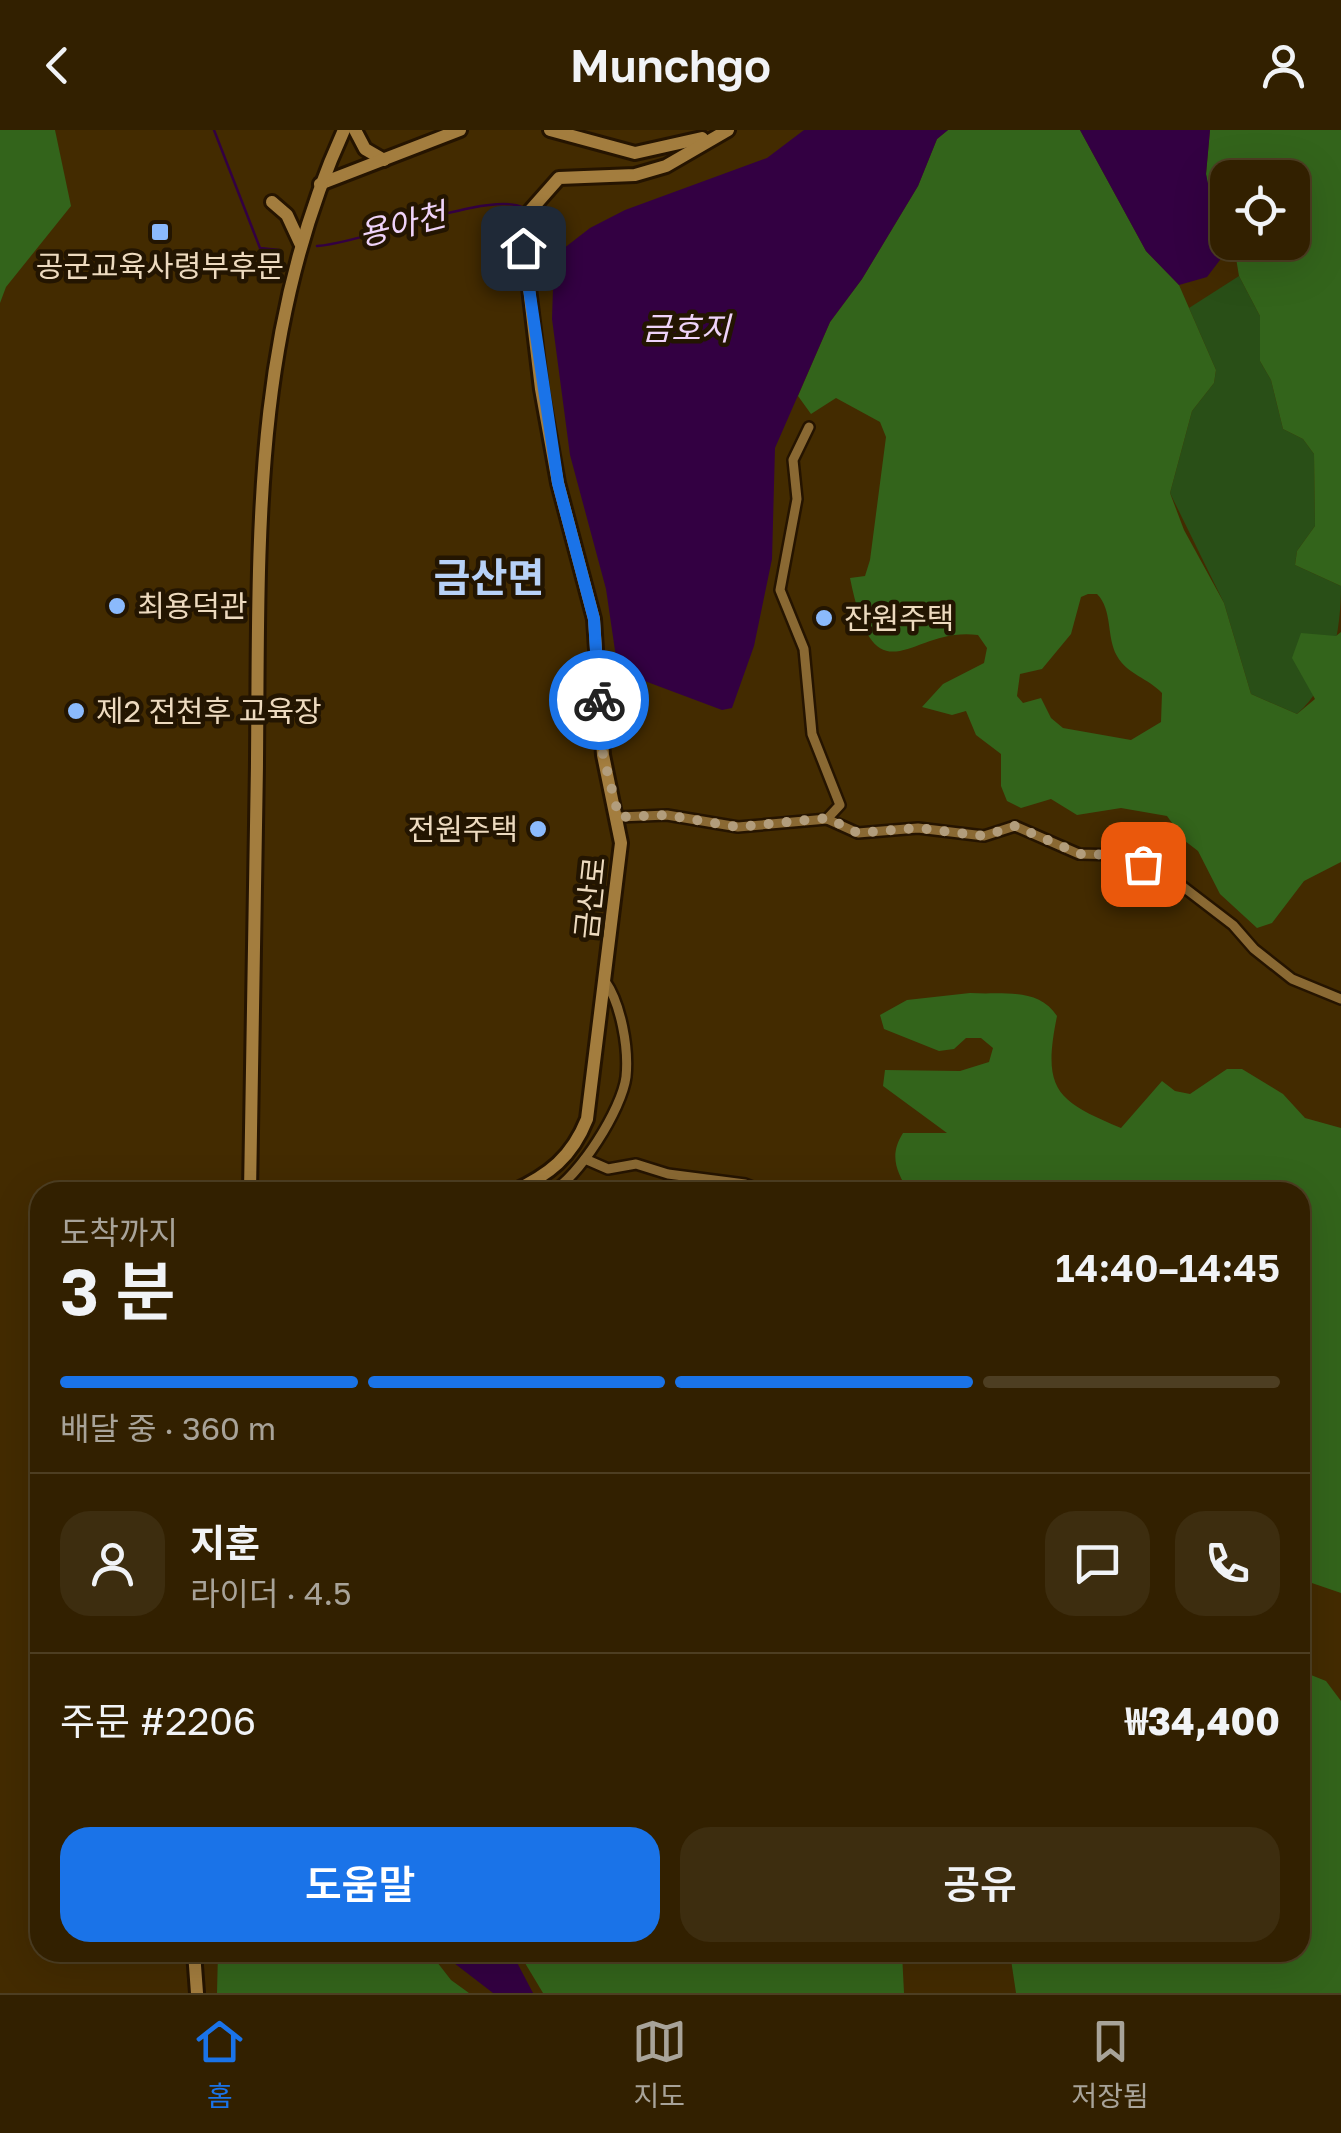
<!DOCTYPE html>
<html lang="ko">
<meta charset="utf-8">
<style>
:root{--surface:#322000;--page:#3d2d0f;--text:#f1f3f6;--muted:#a8a399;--line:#4d3e22;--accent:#1a73e8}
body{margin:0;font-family:"Golos Text","Noto Sans KR",sans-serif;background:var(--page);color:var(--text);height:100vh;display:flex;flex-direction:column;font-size:38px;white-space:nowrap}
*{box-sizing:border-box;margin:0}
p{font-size:32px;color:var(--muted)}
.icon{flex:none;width:55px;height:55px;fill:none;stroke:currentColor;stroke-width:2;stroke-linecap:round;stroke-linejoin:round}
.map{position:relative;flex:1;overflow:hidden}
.panel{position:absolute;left:30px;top:1052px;width:1280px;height:780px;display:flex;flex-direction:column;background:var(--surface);border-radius:30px;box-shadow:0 10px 40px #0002,0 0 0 2px var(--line)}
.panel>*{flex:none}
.buttons{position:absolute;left:1210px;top:30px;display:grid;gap:20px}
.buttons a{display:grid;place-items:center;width:100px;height:100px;border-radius:20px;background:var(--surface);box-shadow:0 10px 40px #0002,0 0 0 2px var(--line);font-size:50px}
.pin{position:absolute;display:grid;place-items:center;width:85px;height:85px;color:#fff;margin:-42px;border-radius:20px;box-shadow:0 5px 15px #0006}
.courier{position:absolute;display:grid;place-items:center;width:100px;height:100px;margin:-50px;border:8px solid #1a73e8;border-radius:50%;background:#fff;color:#222;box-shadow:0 2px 12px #0007}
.head em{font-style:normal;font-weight:600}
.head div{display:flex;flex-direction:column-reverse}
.head{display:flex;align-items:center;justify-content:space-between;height:170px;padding:0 30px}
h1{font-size:65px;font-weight:600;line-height:75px}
.bar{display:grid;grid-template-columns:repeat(4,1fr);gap:15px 10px;align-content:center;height:120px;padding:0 30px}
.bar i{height:12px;border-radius:8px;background:var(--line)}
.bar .on{background:var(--accent)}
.bar p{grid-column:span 4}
.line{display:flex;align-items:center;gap:25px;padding:0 30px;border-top:2px solid var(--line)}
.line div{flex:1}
.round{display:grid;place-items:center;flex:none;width:105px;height:105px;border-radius:30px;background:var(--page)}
.cta{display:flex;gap:20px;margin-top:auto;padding:20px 30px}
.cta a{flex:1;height:115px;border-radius:30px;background:var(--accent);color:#fff;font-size:40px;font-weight:600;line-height:115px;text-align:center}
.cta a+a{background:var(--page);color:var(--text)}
header{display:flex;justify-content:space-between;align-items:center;height:130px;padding:0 30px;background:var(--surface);font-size:45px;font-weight:600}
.menu{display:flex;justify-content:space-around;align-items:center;height:140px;border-top:2px solid var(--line);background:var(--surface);font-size:28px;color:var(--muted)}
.menu a{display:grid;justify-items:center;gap:5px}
.menu .on{color:var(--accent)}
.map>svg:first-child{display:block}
.green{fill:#294f17}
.forest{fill:#33641b;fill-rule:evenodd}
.water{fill:#330042}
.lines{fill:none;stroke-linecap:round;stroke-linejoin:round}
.stream{stroke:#330042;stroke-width:2.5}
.street-casing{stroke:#251400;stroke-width:14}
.secondary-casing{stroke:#251400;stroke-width:18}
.street{stroke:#8a6933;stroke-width:9}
.secondary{stroke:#a37d3e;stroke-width:12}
.done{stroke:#b29d7c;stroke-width:10;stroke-dasharray:0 18}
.route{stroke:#1a73e8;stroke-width:12}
.poi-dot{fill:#8bbafc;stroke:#231501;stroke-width:4}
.labels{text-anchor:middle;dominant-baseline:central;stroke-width:9;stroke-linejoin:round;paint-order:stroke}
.poi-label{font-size:30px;fill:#eddabf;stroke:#231501;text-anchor:start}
.street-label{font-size:30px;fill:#eddabf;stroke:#231501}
.water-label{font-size:32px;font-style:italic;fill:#efd3f9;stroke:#231501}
.district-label{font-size:40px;font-weight:bold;fill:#b7d1f7;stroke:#231501}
</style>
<header><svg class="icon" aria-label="back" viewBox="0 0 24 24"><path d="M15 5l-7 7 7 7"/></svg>Munchgo<svg class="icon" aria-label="person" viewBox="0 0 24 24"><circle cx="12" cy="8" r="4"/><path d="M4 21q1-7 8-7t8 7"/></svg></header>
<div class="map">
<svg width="1341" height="1863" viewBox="0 0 1341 1863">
<rect width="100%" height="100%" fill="#432b00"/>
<path class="green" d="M 1239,146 L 1260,186 L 1260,231 L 1271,250 L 1283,299 L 1303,309 L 1314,324 L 1315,396 L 1297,421 L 1295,435 L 1341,456 C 1341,500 1332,554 1297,584 L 1251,564 L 1224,473 L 1170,363 L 1192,281 L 1214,253 L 1216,240 L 1189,178 Z"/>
<g class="forest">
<polygon points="0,0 55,0 71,76 6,157 0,173"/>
<path d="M 948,0 L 1080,0 L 1146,121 L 1179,155 L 1216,240 L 1214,253 L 1192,281 L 1170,363 L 1184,400 L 1224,473 L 1251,564 L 1297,584 L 1315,569 L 1292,528 L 1301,503 L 1336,506 L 1341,502 L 1341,732 L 1304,751 L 1272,793 L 1257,798 L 1220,764 L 1198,721 L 1185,711 L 1167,686 L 1121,678 L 1077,685 L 1051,669 L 1021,678 L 1007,671 L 1001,656 L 1001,624 L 976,605 L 966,581 L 952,585 L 922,577 L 943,554 L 984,533 L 987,518 L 978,505 C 910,495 876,577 850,448 L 865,446 L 870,430 L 886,307 L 880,292 L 836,268 L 811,284 L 798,266 L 830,192 L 862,149 L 918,56 L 937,9 ZM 1088,464 L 1097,464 C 1113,480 1106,506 1117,526 C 1128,545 1148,548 1162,563 L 1161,592 L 1131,610 L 1063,598 L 1051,588 L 1041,568 L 1023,573 L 1017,566 L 1020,544 L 1042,539 L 1071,504 L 1081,467 Z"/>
<path d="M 1210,0 L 1341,0 L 1341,456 L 1295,435 L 1297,421 L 1315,396 L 1314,324 L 1303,309 L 1283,299 L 1271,250 L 1260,231 L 1260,186 L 1239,146 L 1235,122 L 1216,110 L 1206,44 ZM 1228,48 L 1292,48 L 1292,112 L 1228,112 Z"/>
<path d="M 970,863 C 1002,865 1038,857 1057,886 C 1042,960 1056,971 1121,998 L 1162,951 L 1175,961 L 1190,964 L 1227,939 L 1242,939 L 1283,964 L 1305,988 L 1341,998 L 1341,1463 L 1306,1451 L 1301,1437 L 1307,1407 L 1300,1339 L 1300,1062 L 909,1062 C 896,1041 889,1025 903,1003 L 947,1003 L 883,956 L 885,940 L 960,941 L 989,932 L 993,918 L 981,908 L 966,908 L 954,919 L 939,921 L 884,899 L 880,885 L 907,870 Z"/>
<polygon points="1311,1545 1326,1551 1341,1571 1341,1863 1016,1863 1010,1823 1300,1822 1300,1548"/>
<polygon points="218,1822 430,1823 451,1850 469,1863 217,1863"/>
<polygon points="519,1823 902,1823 904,1863 543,1863"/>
</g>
<g class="water">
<polygon points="804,0 948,0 937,9 918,56 862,149 830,192 775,318 772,429 754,516 732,578 722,580 618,541 606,459 570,325 552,189 554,126 590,98 625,80 767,28"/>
<polygon points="1080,0 1210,0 1206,44 1223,126 1207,147 1179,155 1146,121"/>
<polygon points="441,1823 512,1823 533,1863 493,1863"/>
</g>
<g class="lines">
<g class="stream">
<polyline points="214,0 260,118 279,120"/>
<polyline points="535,85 549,93 566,119"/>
<path d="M 317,116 C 364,113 492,59 524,78"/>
</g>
<defs>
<g id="street">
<polyline points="619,687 667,685 738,697 827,689 840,675 812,604 804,519 780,460 797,369 793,330 809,297"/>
<polyline points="827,689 858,703 918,698 984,706 1015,696 1079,724 1121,725 1169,746 1233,795 1254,819 1292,849 1341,869"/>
<polyline points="585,1029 608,1039 636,1034 668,1044 745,1054 765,1062"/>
<path d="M 551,1062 C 579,1047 622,979 626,947 C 629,918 621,874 605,851"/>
</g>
<g id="secondary">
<polyline points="355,0 365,19 384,30"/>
<polyline points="550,0 635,23 702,8"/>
<polyline points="320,54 460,0"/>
<polyline points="272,72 287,85 300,113"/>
<path d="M 250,1062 C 253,919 256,775 257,631 C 259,412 251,203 344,0"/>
<path d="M 512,1062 C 549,1045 572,1027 587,989 L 621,713 L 603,625 L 594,489 L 558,353 L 541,259 L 521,91 L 559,48 L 635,45 L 666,36 L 728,0"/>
<polyline points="194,1822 197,1863"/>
</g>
</defs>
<use href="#street" class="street-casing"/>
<use href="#secondary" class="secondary-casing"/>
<use href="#street" class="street"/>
<use href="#secondary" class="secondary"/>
</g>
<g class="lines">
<polyline class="done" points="599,570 603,625 619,687 666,685 738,697 827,688 858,703 918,698 984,706 1015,696 1080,724 1120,725 1143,734"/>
<polyline class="route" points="523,118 558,353 594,489 599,570"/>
</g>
<g class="poi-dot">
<rect x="150" y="92" width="20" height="20" rx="5"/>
<circle cx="117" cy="476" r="10"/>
<circle cx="824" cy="488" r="10"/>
<circle cx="76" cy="581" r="10"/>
<circle cx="538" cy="699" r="10"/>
</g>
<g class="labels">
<g class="poi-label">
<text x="160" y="136" text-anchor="middle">공군교육사령부후문</text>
<text x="137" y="476">최용덕관</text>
<text x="844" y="488">잔원주택</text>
<text x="96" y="581">제2 전천후 교육장</text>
<text x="518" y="699" text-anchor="end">전원주택</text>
</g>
<g class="street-label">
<text transform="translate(590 768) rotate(-84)">금산로</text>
</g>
<g class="water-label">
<text transform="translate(402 94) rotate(-14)">용아천</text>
<text x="686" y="198">금호지</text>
</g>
<g class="district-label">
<text x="489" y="447">금산면</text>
</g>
</g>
</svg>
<div class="buttons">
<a><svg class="icon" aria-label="locate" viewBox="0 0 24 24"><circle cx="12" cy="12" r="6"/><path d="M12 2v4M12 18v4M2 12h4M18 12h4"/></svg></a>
</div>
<div class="pin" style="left:1143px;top:734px;background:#ea580c"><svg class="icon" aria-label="bag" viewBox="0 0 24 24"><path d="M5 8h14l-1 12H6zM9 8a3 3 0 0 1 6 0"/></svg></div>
<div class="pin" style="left:523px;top:118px;background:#1f2937"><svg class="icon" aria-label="home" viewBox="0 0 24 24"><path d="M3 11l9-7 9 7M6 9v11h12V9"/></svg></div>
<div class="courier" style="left:599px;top:570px"><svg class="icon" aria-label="bike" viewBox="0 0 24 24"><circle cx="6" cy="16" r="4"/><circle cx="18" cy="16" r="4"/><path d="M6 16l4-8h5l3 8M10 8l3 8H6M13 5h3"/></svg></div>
<section class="panel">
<div class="head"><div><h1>3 분</h1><p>도착까지</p></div><em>14:40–14:45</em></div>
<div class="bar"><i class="on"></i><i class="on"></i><i class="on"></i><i></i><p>배달 중 · 360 m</p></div>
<div class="line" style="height:180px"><a class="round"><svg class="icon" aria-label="person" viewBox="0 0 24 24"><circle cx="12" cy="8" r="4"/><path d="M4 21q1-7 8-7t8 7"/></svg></a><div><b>지훈</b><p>라이더 · 4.5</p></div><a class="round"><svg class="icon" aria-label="chat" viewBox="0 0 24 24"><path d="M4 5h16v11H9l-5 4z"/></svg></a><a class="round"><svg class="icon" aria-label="phone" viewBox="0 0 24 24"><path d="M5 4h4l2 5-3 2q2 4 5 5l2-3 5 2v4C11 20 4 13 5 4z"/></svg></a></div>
<div class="line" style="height:130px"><div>주문 #2206</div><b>₩34,400</b></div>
<div class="cta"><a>도움말</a><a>공유</a></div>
</section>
</div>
<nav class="menu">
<a class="on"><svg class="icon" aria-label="home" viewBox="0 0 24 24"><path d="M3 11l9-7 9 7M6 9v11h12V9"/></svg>홈</a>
<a><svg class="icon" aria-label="map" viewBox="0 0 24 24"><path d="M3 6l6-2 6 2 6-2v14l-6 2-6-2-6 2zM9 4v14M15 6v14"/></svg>지도</a>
<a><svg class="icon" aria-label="saved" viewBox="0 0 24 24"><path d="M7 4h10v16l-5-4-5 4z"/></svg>저장됨</a>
</nav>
